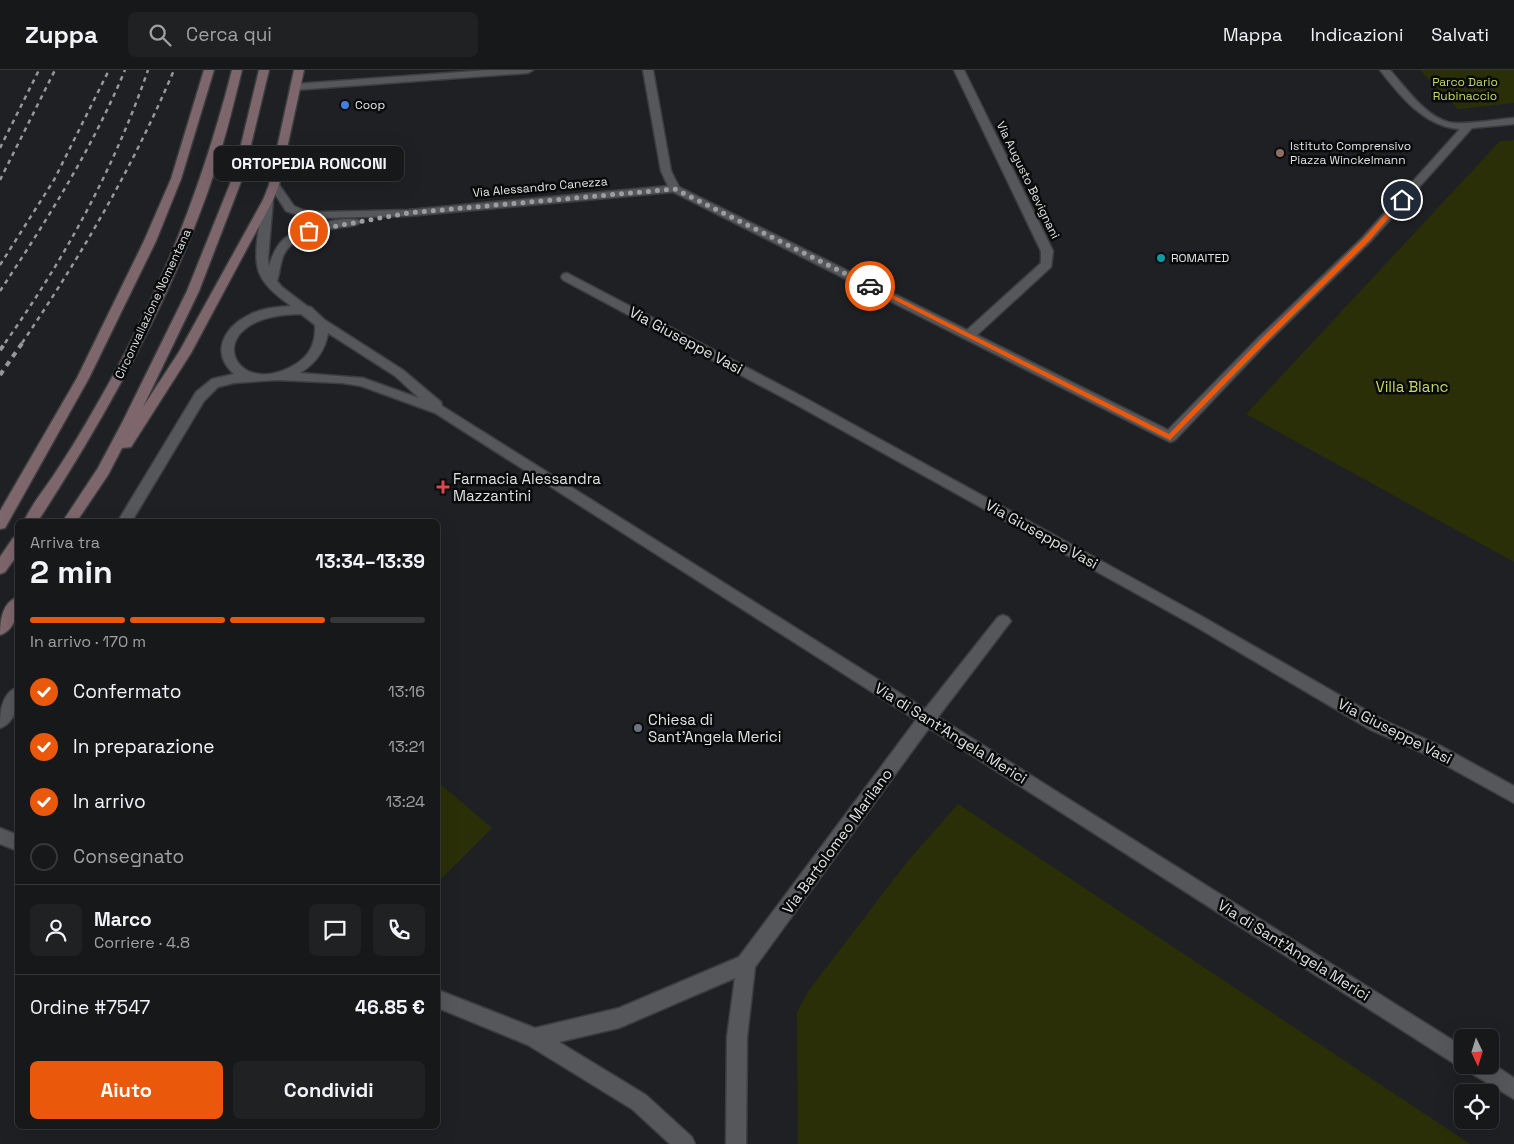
<!DOCTYPE html>
<html lang="it">
<meta charset="utf-8">
<style>
:root{--surface:#17181a;--page:#202123;--text:#f1f3f6;--muted:#9ea0a2;--line:#363739;--accent:#ea580c}
body{margin:0;font-family:"Space Grotesk",sans-serif;background:var(--page);color:var(--text);height:100vh;display:flex;flex-direction:column;font-size:19px;white-space:nowrap}
*{box-sizing:border-box;margin:0}
p{font-size:16px;color:var(--muted)}
.icon{flex:none;width:28px;height:28px;fill:none;stroke:currentColor;stroke-width:2;stroke-linecap:round;stroke-linejoin:round}
.map{position:relative;flex:1;overflow:hidden}
.sheet{position:absolute;left:15px;top:449px;width:425px;height:610px;display:flex;flex-direction:column;background:var(--surface);border-radius:8px;box-shadow:0 5px 20px #0002,0 0 0 1px var(--line)}
.sheet>*{flex:none}
.needle{width:32px;rotate:176deg}
.fabs{position:absolute;left:1454px;top:959px;display:grid;gap:10px}
.fabs a{display:grid;place-items:center;width:45px;height:45px;border-radius:8px;background:var(--surface);box-shadow:0 5px 20px #0002,0 0 0 1px var(--line);font-size:25px}
.pin{position:absolute;display:grid;place-items:center;width:42px;height:42px;color:#fff;margin:-21px;border:2px solid #fff;border-radius:50%;box-shadow:0 1px 5px #0007}
.courier{position:absolute;display:grid;place-items:center;width:50px;height:50px;margin:-25px;border:4px solid #ea580c;border-radius:50%;background:#fff;color:#222;box-shadow:0 1px 6px #0007}
.bubble{position:absolute;height:35px;border-radius:8px;background:var(--surface);box-shadow:0 5px 20px #0002,0 0 0 1px var(--line);font-size:16px;font-weight:800;line-height:35px;text-align:center}
.head em{font-style:normal;font-weight:800}
.head div{display:flex;flex-direction:column-reverse}
.head{display:flex;align-items:center;justify-content:space-between;height:85px;padding:0 15px}
h1{font-size:32px;font-weight:800;line-height:38px}
.bar{display:grid;grid-template-columns:repeat(4,1fr);gap:8px 5px;align-content:center;height:60px;padding:0 15px}
.bar i{height:6px;border-radius:4px;background:var(--line)}
.bar .on{background:var(--accent)}
.bar p{grid-column:span 4}
.line{display:flex;align-items:center;gap:12px;padding:0 15px;border-top:1px solid var(--line)}
.line div{flex:1}
.round{display:grid;place-items:center;flex:none;width:52px;height:52px;border-radius:8px;background:var(--page)}
ol{padding:0 15px;list-style:none}
li{display:flex;align-items:center;gap:15px;height:55px}
li p{margin-inline-start:auto}
li .icon{padding:5px;border-radius:50%;background:var(--accent);color:#fff;stroke-width:4}
li:last-child{color:var(--muted)}
li i{width:28px;height:28px;border:2px solid var(--line);border-radius:50%}
.primary-button{display:flex;gap:10px;margin-top:auto;padding:10px 15px}
.primary-button a{flex:1;height:58px;border-radius:8px;background:var(--accent);color:#fff;font-size:20px;font-weight:800;line-height:58px;text-align:center}
.primary-button a+a{background:var(--page);color:var(--text)}
header{display:flex;align-items:center;gap:30px;box-sizing:border-box;height:70px;padding:0 25px;background:var(--surface);border-bottom:1px solid var(--line)}
header strong{font-size:24px}
nav{display:flex;gap:28px;margin-inline-start:auto;font-size:18px}
.search{width:350px;height:45px;background:var(--page);display:flex;align-items:center;gap:12px;box-sizing:border-box;padding:0 18px;border-radius:8px;color:var(--muted);font-size:19px}
.map>svg:first-child{display:block}
.green{fill:#2a2f08}
.lines{fill:none;stroke-linecap:round;stroke-linejoin:round}
.street-casing{stroke:#3c3d3f;stroke-width:3}
.secondary-casing{stroke:#3c3d3f;stroke-width:3}
.street{fill:#56575a;fill-rule:evenodd}
.secondary{fill:#7e666d;fill-rule:evenodd}
.rail-far1{stroke:#969799;stroke-width:2.5;stroke-dasharray:4.5 4.5;stroke-linecap:butt}
.rail{stroke:#969799;stroke-width:4;stroke-dasharray:5.5 5.5;stroke-linecap:butt}
.route{fill:#ea580c}
.done{stroke:#9c9d9e;stroke-width:5;stroke-dasharray:0 9}
.shop-dot{fill:#3f7fe0;stroke:#090a0b;stroke-width:2}
.education-dot{fill:#8d6e63;stroke:#090a0b;stroke-width:2}
.culture-dot{fill:#0f9aa8;stroke:#090a0b;stroke-width:2}
.health-dot{fill:#e0444e;stroke:#090a0b;stroke-width:2}
.worship-dot{fill:#6b7280;stroke:#090a0b;stroke-width:2}
.labels{text-anchor:middle;dominant-baseline:central;stroke-width:5;stroke-linejoin:round;paint-order:stroke}
.far-park-label{font-size:12px;fill:#c6d865;stroke:#090a0b}
.far-poi-label{font-size:12px;fill:#dfe0e1;stroke:#090a0b;text-anchor:start}
.far-street-label{font-size:12px;fill:#dfe0e1;stroke:#090a0b}
.street-label{font-size:15px;fill:#dfe0e1;stroke:#090a0b}
.park-label{font-size:15px;fill:#c6d865;stroke:#090a0b}
.poi-label{font-size:15px;fill:#dfe0e1;stroke:#090a0b;text-anchor:start}
</style>
<header>
<strong>Zuppa</strong>
<div class="search"><svg class="icon" aria-label="search" viewBox="0 0 24 24"><circle cx="10" cy="10" r="6"/><path d="M15 15l6 6"/></svg>Cerca qui</div>
<nav><a>Mappa</a><a>Indicazioni</a><a>Salvati</a></nav>
</header>
<div class="map">
<svg width="1514" height="1074" viewBox="0 0 1514 1074">
<rect width="100%" height="100%" fill="#1f2023"/>
<g class="green">
<polygon points="1420,0 1514,0 1514,33 1458,39"/>
<polygon points="1514,70 1514,492 1246,344 1500,71"/>
<polygon points="438,712 492,758 438,812"/>
<polygon points="958,734 1470,1074 798,1074 797,942 809,920 907,792"/>
</g>
<g class="lines">
<defs>
<g id="street">
<polygon points="489,0 533,0 528,3 295,20 290,17 295,14"/>
<path d="M 643,0 L 653,0 L 671,101 L 679,117 L 967,260 L 1041,193 L 1041,181 L 954,0 L 964,0 L 1053,181 L 1051,197 L 977,265 L 1168,360 L 1258,268 L 1362,168 L 1460,59 C 1425,57 1400,26 1380,0 L 1390,0 C 1406,18 1424,45 1448,52 C 1464,56 1496,49 1514,48 L 1514,54 L 1472,58 L 1370,172 L 1266,274 L 1175,370 L 1170,372 L 673,122 L 408,146 L 318,148 L 301,146 L 286,141 L 269,115 L 270,113 L 278,113 L 294,136 L 303,140 L 318,142 L 408,140 L 668,116 L 661,101 Z"/>
<path d="M 268,127 L 273,130 L 268,189 L 269,196 C 272,186 276,176 284,169 C 295,160 350,142 361,152 C 356,157 349,156 342,157 C 322,160 295,164 284,184 C 280,193 280,202 277,211 L 282,217 L 307,236 L 311,237 L 325,250 L 403,300 L 441,332 L 442,336 L 925,639 L 998,547 L 1003,545 L 1008,547 L 1011,551 L 1008,555 L 938,647 L 1462,976 L 1462,995 L 1490,995 L 1490,992 L 1514,1008 L 1514,1029 L 1469,1002 L 1466,995 L 1462,997 L 1455,994 L 929,658 L 755,897 L 747,967 L 746,1074 L 726,1074 L 727,967 L 735,908 L 619,958 L 559,972 L 646,1025 L 692,1067 L 695,1074 L 670,1074 L 632,1039 L 528,975 L 438,938 L 438,920 L 535,958 L 619,938 L 739,887 L 916,650 L 435,343 L 361,316 L 342,313 L 277,310 L 234,313 L 218,317 L 204,331 L 132,451 L 118,451 L 196,322 L 212,309 L 234,304 C 210,283 224,257 249,245 C 262,238 277,237 291,236 C 279,227 262,215 258,199 C 253,181 261,149 263,130 ZM 301,244 L 315,255 C 316,271 311,285 296,294 C 231,334 195,245 301,244 ZM 328,263 L 395,306 L 419,328 L 363,308 L 300,303 C 316,293 325,281 328,263 Z"/>
<polygon points="567,203 805,328 1203,547 1383,650 1441,676 1514,716 1514,733 1429,686 1371,660 1193,555 795,334 563,210 561,207 563,204"/>
<path d="M 18,617 C 18,632 17,652 0,658 C 0,643 1,623 18,617 Z"/>
<polygon points="0,758 18,765 18,781 0,774"/>
</g>
<g id="secondary">
<polygon points="204,0 214,0 181,109 156,171 89,308 5,458 0,459 0,441 77,308 144,171 171,109"/>
<path d="M 232,0 L 242,0 C 232,41 222,81 208,121 C 166,238 106,346 38,451 L 24,451 C 33,432 48,415 59,397 C 77,370 93,341 109,313 C 164,214 204,110 232,0 Z"/>
<polygon points="259,0 269,0 244,104 199,221 143,337 179,282 263,130 269,115 294,0 304,0 279,115 273,130 191,283 131,377 122,378 108,405 77,451 63,451 98,398 123,351 187,221 234,104"/>
<polygon points="18,467 18,484 5,502 0,504 0,487 13,468"/>
<path d="M 18,527 C 18,541 16,560 0,565 C 0,551 2,532 18,527 Z"/>
</g>
</defs>
<use href="#street" class="street-casing"/>
<use href="#secondary" class="secondary-casing"/>
<use href="#street" class="street"/>
<use href="#secondary" class="secondary"/>
<g class="rail-far1">
<polyline points="0,78 39,0"/>
<polyline points="0,110 55,0"/>
<polyline points="0,195 54,110 109,0"/>
<path d="M 0,221 C 47,150 92,79 125,0"/>
<path d="M 5,273 C 65,188 114,99 148,0"/>
<path d="M 22,273 C 81,186 133,97 174,0"/>
</g>
<g class="rail">
<polyline points="0,280 6,272"/>
<polyline points="0,305 23,272"/>
</g>
</g>
<polygon class="route" points="1399,129 1404,130 1369,171 1265,273 1170,370 867,216 873,215 1169,364 1260,270 1364,168"/>
<g class="lines">
<polyline class="done" points="309,161 408,143 675,119 870,216"/>
</g>
<circle class="shop-dot" cx="345" cy="35" r="5"/>
<circle class="education-dot" cx="1280" cy="83" r="5"/>
<circle class="culture-dot" cx="1161" cy="188" r="5"/>
<path class="health-dot" d="M440.5 409.5h5v5h5v5h-5v5h-5v-5h-5v-5h5z"/>
<circle class="worship-dot" cx="638" cy="658" r="5"/>
<g class="labels">
<g class="far-park-label">
<text x="1465" y="12">Parco Dario<tspan x="1465" dy="14">Rubinaccio</tspan></text>
</g>
<g class="far-poi-label">
<text x="355" y="35">Coop</text>
<text x="1290" y="76">Istituto Comprensivo<tspan x="1290" dy="14">Piazza Winckelmann</tspan></text>
<text x="1171" y="188">ROMAITED</text>
</g>
<g class="far-street-label">
<text transform="translate(1028 110) rotate(64)">Via Augusto Bevignani</text>
<text transform="translate(540 117) rotate(-5)">Via Alessandro Canezza</text>
<text transform="translate(153 234) rotate(-65)">Circonvallazione Nomentana</text>
</g>
<g class="street-label">
<text transform="translate(686 270) rotate(28)">Via Giuseppe Vasi</text>
<text transform="translate(1042 464) rotate(29)">Via Giuseppe Vasi</text>
<text transform="translate(1395 661) rotate(27)">Via Giuseppe Vasi</text>
<text transform="translate(951 663) rotate(32)">Via di Sant'Angela Merici</text>
<text transform="translate(837 771) rotate(-54)">Via Bartolomeo Marliano</text>
<text transform="translate(1294 880) rotate(32)">Via di Sant'Angela Merici</text>
</g>
<g class="park-label">
<text x="1412" y="316">Villa Blanc</text>
</g>
<g class="poi-label">
<text x="453" y="408">Farmacia Alessandra<tspan x="453" dy="17">Mazzantini</tspan></text>
<text x="648" y="649">Chiesa di<tspan x="648" dy="17">Sant'Angela Merici</tspan></text>
</g>
</g>
</svg>
<div class="fabs">
<a><svg class="needle" viewBox="-14 -14 28 28"><path d="M0-13l5 13h-10z" fill="#e53935"/><path d="M0 13l5-13h-10z" fill="#9ea0a2"/></svg></a>
<a><svg class="icon" aria-label="locate" viewBox="0 0 24 24"><circle cx="12" cy="12" r="6"/><path d="M12 2v4M12 18v4M2 12h4M18 12h4"/></svg></a>
</div>
<div class="pin" style="left:309px;top:161px;background:#ea580c"><svg class="icon" aria-label="bag" viewBox="0 0 24 24"><path d="M5 8h14l-1 12H6zM9 8a3 3 0 0 1 6 0"/></svg></div>
<div class="pin" style="left:1402px;top:130px;background:#1f2937"><svg class="icon" aria-label="home" viewBox="0 0 24 24"><path d="M3 11l9-7 9 7M6 9v11h12V9"/></svg></div>
<div class="courier" style="left:870px;top:216px"><svg class="icon" aria-label="car" viewBox="0 0 24 24"><path d="M5 17H2v-5l4-1 3-4h7l3 4 3 1v5h-3M9 17h6M6 11h13"/><circle cx="7" cy="17" r="2"/><circle cx="17" cy="17" r="2"/></svg></div>
<div class="bubble" style="left:214px;top:76px;width:190px">ORTOPEDIA RONCONI</div>
<section class="sheet">
<div class="head"><div><h1>2 min</h1><p>Arriva tra</p></div><em>13:34–13:39</em></div>
<div class="bar"><i class="on"></i><i class="on"></i><i class="on"></i><i></i><p>In arrivo · 170 m</p></div>
<ol>
<li><svg class="icon" aria-label="check" viewBox="0 0 24 24"><path d="M5 12l5 5 9-10"/></svg>Confermato<p>13:16</p></li>
<li><svg class="icon" aria-label="check" viewBox="0 0 24 24"><path d="M5 12l5 5 9-10"/></svg>In preparazione<p>13:21</p></li>
<li><svg class="icon" aria-label="check" viewBox="0 0 24 24"><path d="M5 12l5 5 9-10"/></svg>In arrivo<p>13:24</p></li>
<li><i></i>Consegnato</li>
</ol>
<div class="line" style="height:90px"><a class="round"><svg class="icon" aria-label="person" viewBox="0 0 24 24"><circle cx="12" cy="8" r="4"/><path d="M4 21q1-7 8-7t8 7"/></svg></a><div><b>Marco</b><p>Corriere · 4.8</p></div><a class="round"><svg class="icon" aria-label="chat" viewBox="0 0 24 24"><path d="M4 5h16v11H9l-5 4z"/></svg></a><a class="round"><svg class="icon" aria-label="phone" viewBox="0 0 24 24"><path d="M5 4h4l2 5-3 2q2 4 5 5l2-3 5 2v4C11 20 4 13 5 4z"/></svg></a></div>
<div class="line" style="height:65px"><div>Ordine #7547</div><b>46.85 €</b></div>
<div class="primary-button"><a>Aiuto</a><a>Condividi</a></div>
</section>
</div>
